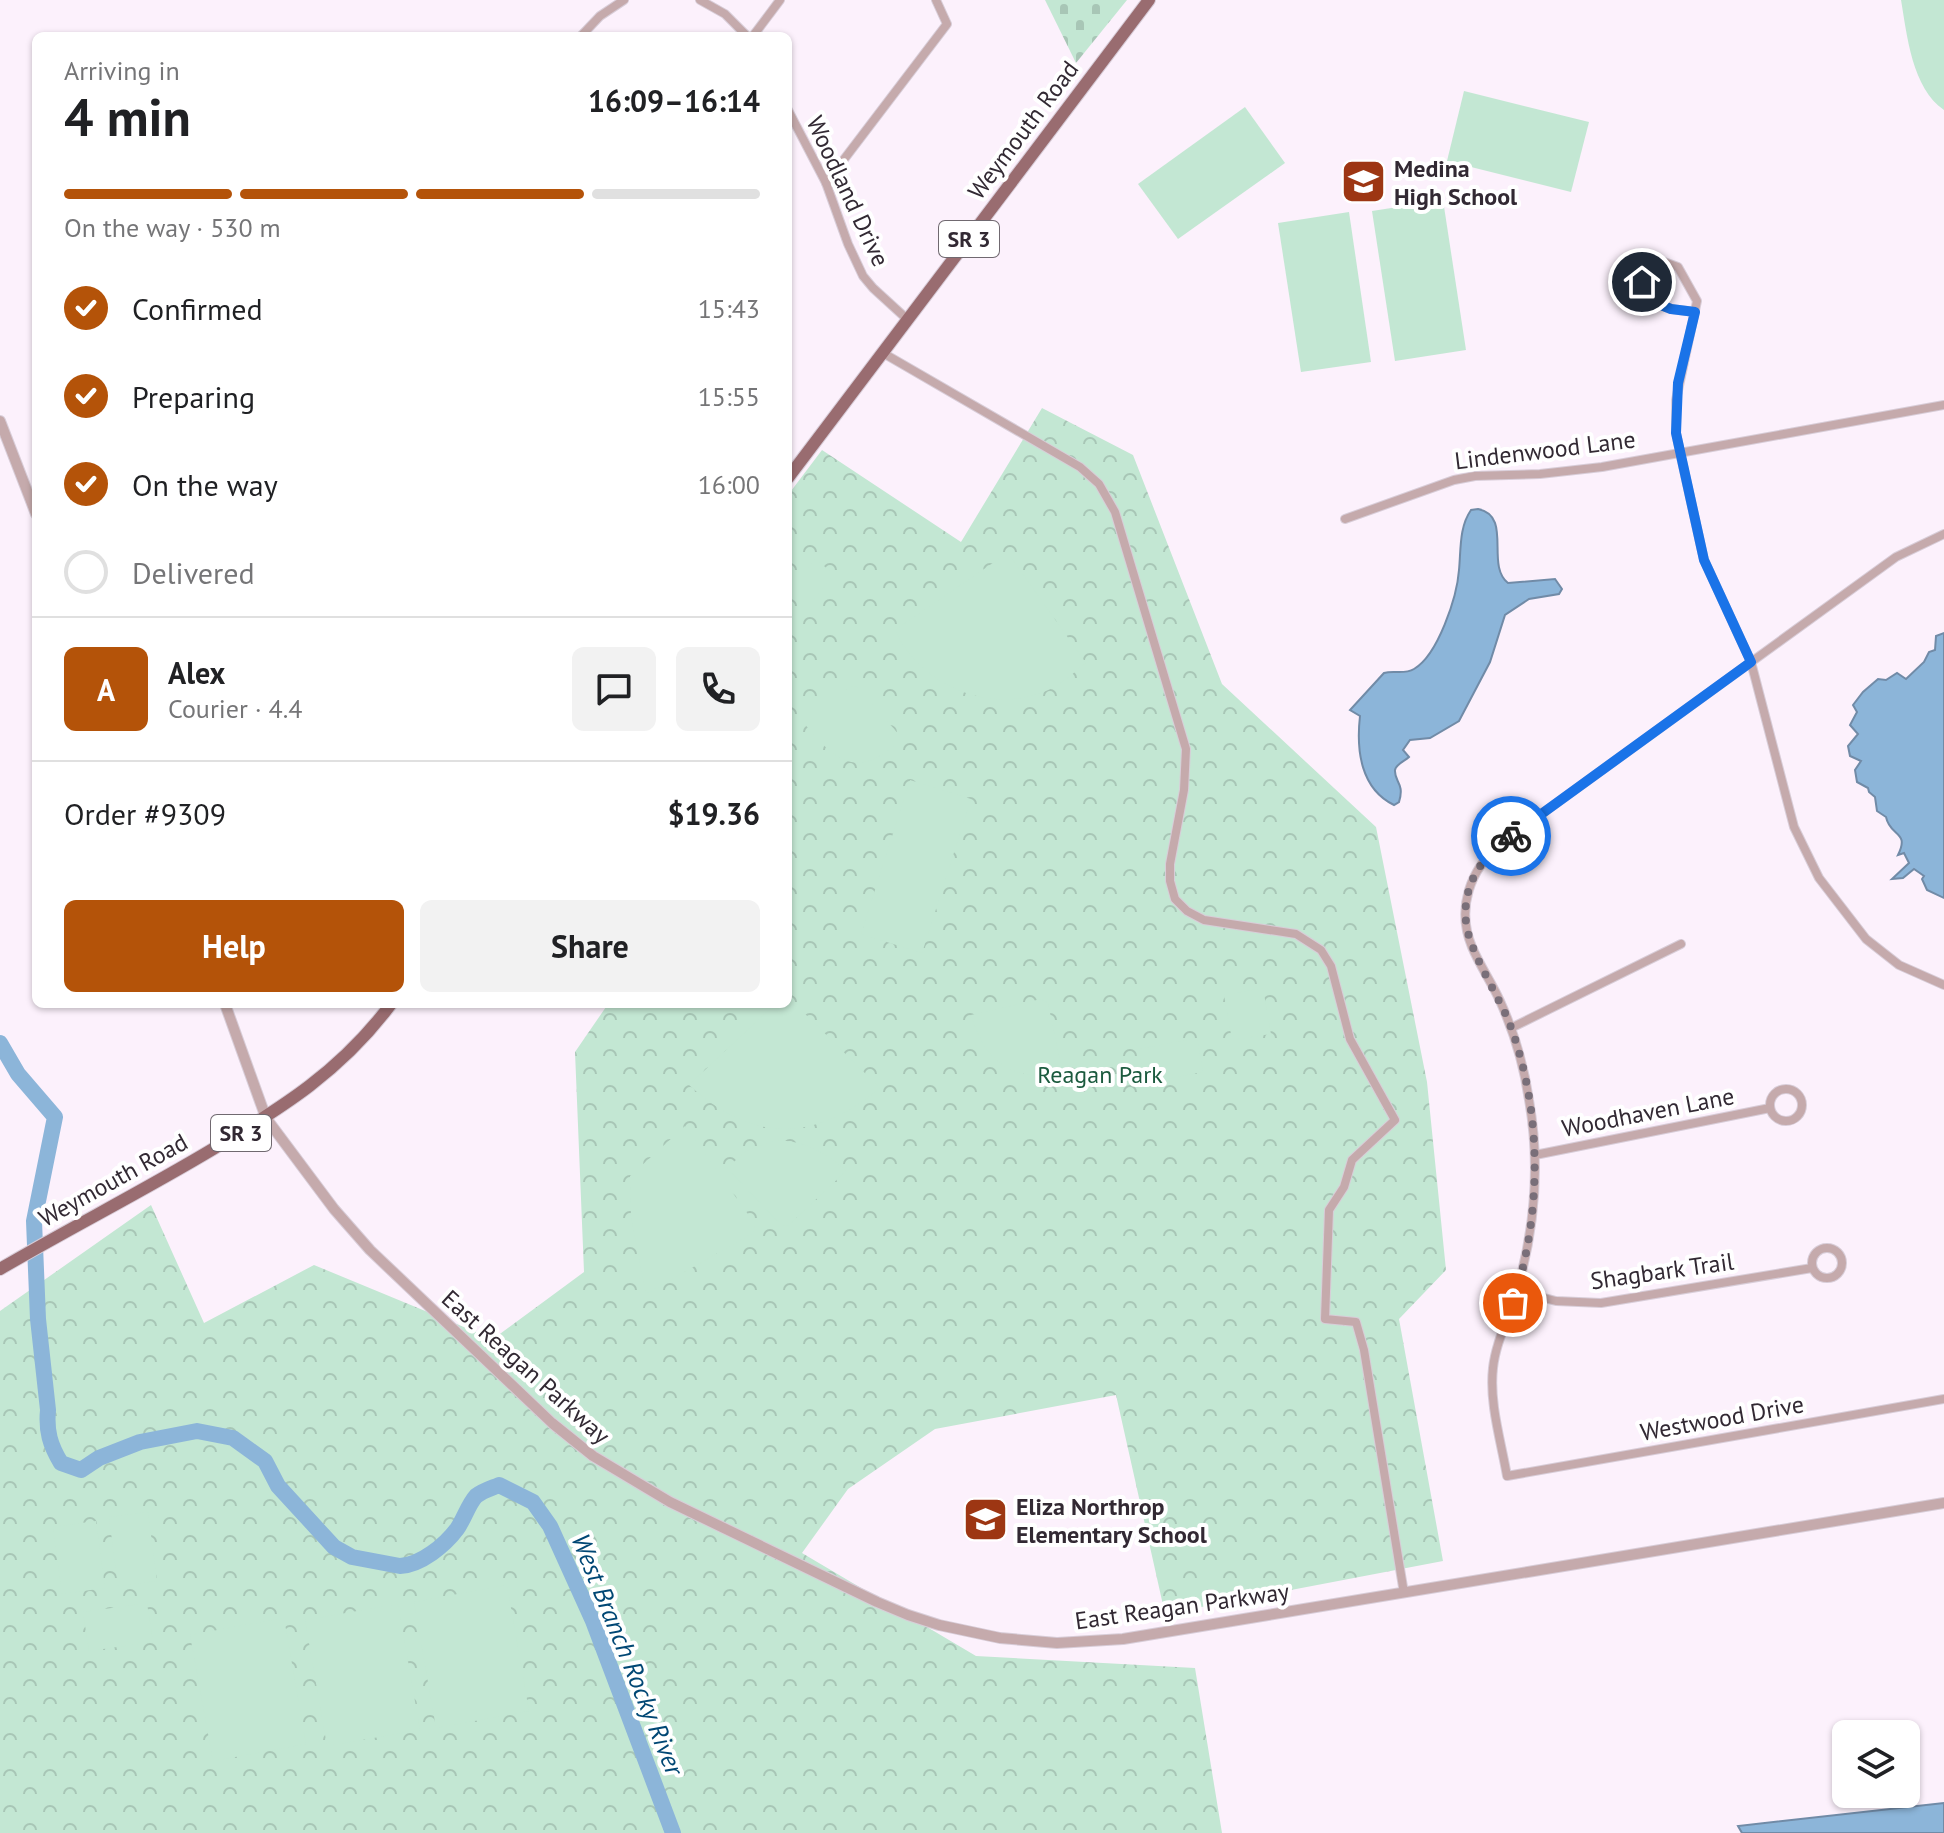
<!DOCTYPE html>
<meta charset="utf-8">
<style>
:root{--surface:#fff;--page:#f2f2f2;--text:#202124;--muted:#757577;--line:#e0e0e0;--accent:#b45309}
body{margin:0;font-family:"PT Sans",sans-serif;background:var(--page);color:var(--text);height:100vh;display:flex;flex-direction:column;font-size:30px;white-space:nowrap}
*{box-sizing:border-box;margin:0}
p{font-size:26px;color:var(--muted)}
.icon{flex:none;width:44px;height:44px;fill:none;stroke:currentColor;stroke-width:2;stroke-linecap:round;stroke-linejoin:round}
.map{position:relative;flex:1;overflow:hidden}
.side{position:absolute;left:32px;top:32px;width:760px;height:976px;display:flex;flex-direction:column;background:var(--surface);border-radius:12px;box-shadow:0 2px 6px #0004}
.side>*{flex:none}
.fabs{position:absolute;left:1832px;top:1720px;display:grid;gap:16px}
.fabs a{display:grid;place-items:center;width:88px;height:88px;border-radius:12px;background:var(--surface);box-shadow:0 2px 6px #0004;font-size:40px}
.pin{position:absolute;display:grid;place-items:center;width:68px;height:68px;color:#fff;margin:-34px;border:4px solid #fff;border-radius:50%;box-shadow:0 2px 8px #0007}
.courier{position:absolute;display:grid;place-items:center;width:80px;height:80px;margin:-40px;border:6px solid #1a73e8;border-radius:50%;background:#fff;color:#222;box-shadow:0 2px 10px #0007}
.summary em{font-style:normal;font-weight:800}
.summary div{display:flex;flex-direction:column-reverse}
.summary{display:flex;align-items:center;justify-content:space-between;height:136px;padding:0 32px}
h1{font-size:52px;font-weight:800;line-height:60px}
.bar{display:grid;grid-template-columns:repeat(4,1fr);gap:12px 8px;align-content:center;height:96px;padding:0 32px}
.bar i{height:10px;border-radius:6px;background:var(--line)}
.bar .on{background:var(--accent)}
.bar p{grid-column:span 4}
.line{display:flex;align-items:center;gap:20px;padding:0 32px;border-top:2px solid var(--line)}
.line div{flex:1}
.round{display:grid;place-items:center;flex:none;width:84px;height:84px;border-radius:12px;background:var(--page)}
ol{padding:0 32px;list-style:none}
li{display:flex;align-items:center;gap:24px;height:88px}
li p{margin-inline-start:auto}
li .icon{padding:8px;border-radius:50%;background:var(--accent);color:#fff;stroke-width:4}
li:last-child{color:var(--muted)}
li i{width:44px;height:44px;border:4px solid var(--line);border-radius:50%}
.primary-button{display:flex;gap:16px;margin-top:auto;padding:16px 32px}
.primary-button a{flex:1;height:92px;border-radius:12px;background:var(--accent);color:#fff;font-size:32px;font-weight:800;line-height:92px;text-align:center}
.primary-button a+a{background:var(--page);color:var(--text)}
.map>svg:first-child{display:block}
.cemetery{fill:url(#cemetery-stones)}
.park{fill:url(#park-crowns)}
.pitch{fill:#c3e7d3}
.water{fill:#8cb5d9;stroke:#718ba7;stroke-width:2}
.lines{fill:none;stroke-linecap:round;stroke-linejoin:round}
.river{stroke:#8cb5d9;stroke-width:16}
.minor-casing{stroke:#d8cdd8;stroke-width:10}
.tertiary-casing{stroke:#d8cdd8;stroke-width:12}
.primary-casing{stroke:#d8cdd8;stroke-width:14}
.minor{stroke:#c5aaac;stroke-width:8}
.tertiary{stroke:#c5aaac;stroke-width:10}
.primary{stroke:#996c70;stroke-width:12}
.done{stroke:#796f79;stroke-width:8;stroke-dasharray:0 14.4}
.route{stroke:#1a73e8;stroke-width:10}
.labels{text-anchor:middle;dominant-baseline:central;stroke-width:8;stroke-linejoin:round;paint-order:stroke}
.shield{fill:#fff;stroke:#706970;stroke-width:2}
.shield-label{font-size:22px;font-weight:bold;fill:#322933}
.street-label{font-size:24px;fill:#322933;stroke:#fff}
.poi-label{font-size:24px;font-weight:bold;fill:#322933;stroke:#fff;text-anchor:start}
.park-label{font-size:24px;fill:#1b5a3e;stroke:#fff}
.water-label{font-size:26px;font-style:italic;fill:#004774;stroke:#fff}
</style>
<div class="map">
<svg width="1944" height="1833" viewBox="0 0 1944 1833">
<defs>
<pattern id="cemetery-stones" width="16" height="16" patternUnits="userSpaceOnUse" patternTransform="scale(2)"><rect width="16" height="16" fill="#c3e7d3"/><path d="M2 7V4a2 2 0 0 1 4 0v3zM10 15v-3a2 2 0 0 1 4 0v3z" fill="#a8c6b6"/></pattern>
<pattern id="park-crowns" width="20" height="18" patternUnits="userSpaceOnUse" patternTransform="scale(2)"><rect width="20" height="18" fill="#c3e7d3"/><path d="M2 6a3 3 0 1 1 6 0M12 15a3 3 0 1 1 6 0" fill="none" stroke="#a8c6b6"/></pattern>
</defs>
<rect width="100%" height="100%" fill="#fcf1fc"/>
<polygon class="cemetery" points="1045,0 1127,0 1076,63"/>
<polygon class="park" points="1042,408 1133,455 1222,684 1376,827 1427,1082 1446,1270 1399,1319 1443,1561 1165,1614 1116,1395 935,1429 848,1489 802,1553 976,1656 1195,1668 1222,1833 0,1833 0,1311 151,1205 204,1323 314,1265 493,1339 584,1272 575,1052 608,1004 788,1004 788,495 822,450 961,542"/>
<g class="pitch">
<path d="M 1901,0 L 1944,0 L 1944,110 C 1912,88 1907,35 1901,0 Z"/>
<polygon points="1464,91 1589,122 1571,192 1447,161"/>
<polygon points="1245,107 1285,163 1178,239 1138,184"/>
<polygon points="1443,200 1466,350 1395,361 1372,211"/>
<polygon points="1349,212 1371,362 1301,372 1278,223"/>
<path d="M 1003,556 L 1010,556 L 1086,663 C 1073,673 1061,685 1046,691 C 989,715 920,685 895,630 Z"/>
<polygon points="815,559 834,574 814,599 796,584"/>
<path d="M 850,686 L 857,687 L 902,738 C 860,780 837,764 804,723 Z"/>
<polygon points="910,780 971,799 922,953 861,934"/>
<polygon points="1263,988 1271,1034 1232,1040 1224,995"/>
<path d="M 788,997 L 880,1088 C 815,1143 752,1143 689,1085 L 775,1004 L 788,1004 Z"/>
<path d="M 1041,999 L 1048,1003 L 1063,1075 C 1013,1081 986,1064 971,1015 Z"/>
<polygon points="1197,1038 1203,1072 1145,1083 1139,1049"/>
<polygon points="685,1126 755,1224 753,1233 646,1294 631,1217 630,1176"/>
<path d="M 778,1140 C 807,1142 825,1152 846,1171 L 789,1225 L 782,1226 L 727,1168 L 746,1151 Z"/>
<polygon points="148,1512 157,1581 118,1586 109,1517"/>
<polygon points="96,1521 105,1588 62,1594 53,1527"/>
<polygon points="507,1585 529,1711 436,1728 414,1602"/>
<polygon points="147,1603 153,1642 89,1651 83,1612"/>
<polygon points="398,1604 420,1730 327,1746 305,1620"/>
<polygon points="284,1618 306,1744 213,1761 190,1635"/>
</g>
<g class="water">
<path d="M 1478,509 C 1513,516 1485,565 1508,583 L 1555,579 L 1562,589 L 1559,594 L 1529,599 L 1505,615 L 1490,662 L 1459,721 L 1430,738 L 1410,740 L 1403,750 L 1409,757 C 1405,761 1396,764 1395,770 C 1394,782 1405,783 1399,802 L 1394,805 C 1361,789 1356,751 1360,716 L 1350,710 L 1384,673 C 1394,670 1404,675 1414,669 C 1438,655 1457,597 1459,570 C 1461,550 1459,527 1471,510 Z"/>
<path d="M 1944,633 L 1944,898 L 1927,890 L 1922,879 L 1924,876 L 1914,869 L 1903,878 L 1892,879 L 1909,863 L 1904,853 L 1898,855 C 1910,831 1890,837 1886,817 L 1877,811 L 1875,797 L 1869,792 L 1868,788 L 1857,782 L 1855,770 L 1861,761 L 1850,756 L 1848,746 L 1858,734 L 1850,725 L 1857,712 L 1853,705 L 1863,692 L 1878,679 L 1886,680 L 1897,673 L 1906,679 L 1924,662 L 1929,652 L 1935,650 L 1936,636 Z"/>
<polygon points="1944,1803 1944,1833 1742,1833 1738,1826"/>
</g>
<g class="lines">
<path class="river" d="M 0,1043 L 18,1074 L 55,1117 L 34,1221 L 38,1319 L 48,1410 C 46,1431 50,1445 61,1463 L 81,1470 L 99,1458 L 140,1442 L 197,1431 L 233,1438 L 265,1461 L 278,1486 L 334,1547 L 352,1557 L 400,1566 C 421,1565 445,1545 457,1529 C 464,1519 468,1505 476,1496 C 482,1491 492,1488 499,1485 L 533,1502 L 550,1526 L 593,1621 L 673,1833"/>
<defs>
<g id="minor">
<polyline points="700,0 725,14 747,36"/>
<polyline points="581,36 600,16 624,0"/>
<polyline points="753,36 780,0"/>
<polyline points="788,110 826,183 848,244 863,276 873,288 908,320"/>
<polyline points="826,183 947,24 936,0"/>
<polyline points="1695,312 1671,309 1646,299 1642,282 1650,266 1664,262 1678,267 1697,301 1676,400 1676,433 1680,452 1704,560 1751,662 1794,827 1819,878 1866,939 1899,965 1944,985"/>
<polyline points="883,353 1080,467 1099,484 1115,512 1186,749 1184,790 1170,864 1170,881 1175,899 1187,911 1204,920 1296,934 1321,950 1331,966 1350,1039 1395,1120 1352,1160 1344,1187 1329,1210 1325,1319 1356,1322 1364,1350 1404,1593"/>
<polyline points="1345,519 1454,480 1475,476 1540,474 1602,467 1944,405"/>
<path d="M 1944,534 L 1896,557 L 1500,844 C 1470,870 1456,908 1472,947 C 1480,966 1492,983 1500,1001 C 1514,1032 1524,1066 1529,1100 C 1540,1162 1535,1226 1518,1287 C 1511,1314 1496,1340 1493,1368 C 1489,1403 1501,1441 1507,1476 L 1944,1399"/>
<polyline points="1511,1028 1681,944"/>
<circle cx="1786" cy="1105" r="16"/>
<polyline points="1535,1155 1770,1108"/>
<circle cx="1827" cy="1263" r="15"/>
<polyline points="1517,1291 1556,1301 1601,1303 1812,1268"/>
</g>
<g id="tertiary">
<polyline points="0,421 36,514"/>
<polyline points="225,1004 266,1118 334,1209 370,1250 552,1423 593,1456 670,1502 877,1602 908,1615 939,1625 1000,1638 1057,1643 1123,1639 1944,1503"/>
</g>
<g id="primary">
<polyline points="788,478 1149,0"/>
<path d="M 0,1269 C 70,1228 143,1191 213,1149 C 283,1107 341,1071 391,1004"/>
</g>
</defs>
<use href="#minor" class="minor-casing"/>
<use href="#tertiary" class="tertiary-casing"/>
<use href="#primary" class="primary-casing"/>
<use href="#minor" class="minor"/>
<use href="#tertiary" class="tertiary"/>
<use href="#primary" class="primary"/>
</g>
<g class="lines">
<path class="done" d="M 1511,836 C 1482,856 1462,885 1466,922 C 1469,951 1497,993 1509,1022 C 1543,1111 1542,1214 1513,1303"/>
<polyline class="route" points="1511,836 1751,662 1704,560 1676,433 1678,383 1695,312 1671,309 1646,299 1642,282"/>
</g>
<defs>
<symbol id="school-square" viewBox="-11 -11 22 22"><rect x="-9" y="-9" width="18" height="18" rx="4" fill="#9d3613" stroke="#fff"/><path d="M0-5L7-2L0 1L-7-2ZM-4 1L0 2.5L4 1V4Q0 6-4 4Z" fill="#fff"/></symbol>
</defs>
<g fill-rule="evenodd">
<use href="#school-square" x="1338" y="156" width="51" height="51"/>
<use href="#school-square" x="960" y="1494" width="51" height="51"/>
</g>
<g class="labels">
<g class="shield">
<rect x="939" y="221" width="60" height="36" rx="6"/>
<rect x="211" y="1115" width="60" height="36" rx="6"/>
</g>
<g class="shield-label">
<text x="969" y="239">SR 3</text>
<text x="241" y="1133">SR 3</text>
</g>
<g class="street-label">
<text transform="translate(1023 130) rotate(-53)">Weymouth Road</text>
<text transform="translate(848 191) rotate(65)">Woodland Drive</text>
<text transform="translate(1545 450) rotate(-7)">Lindenwood Lane</text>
<text transform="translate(1648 1112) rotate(-11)">Woodhaven Lane</text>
<text transform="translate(113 1180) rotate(-29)">Weymouth Road</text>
<text transform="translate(1662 1271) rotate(-8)">Shagbark Trail</text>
<text transform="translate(526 1367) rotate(42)">East Reagan Parkway</text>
<text transform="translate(1722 1418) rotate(-10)">Westwood Drive</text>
<text transform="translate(1182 1606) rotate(-8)">East Reagan Parkway</text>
</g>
<g class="poi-label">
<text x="1394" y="168">Medina<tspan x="1394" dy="28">High School</tspan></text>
<text x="1016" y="1506">Eliza Northrop<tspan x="1016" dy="28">Elementary School</tspan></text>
</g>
<g class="park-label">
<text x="1100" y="1074">Reagan Park</text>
</g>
<g class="water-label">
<text transform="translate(628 1654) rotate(68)">West Branch Rocky River</text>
</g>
</g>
</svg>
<div class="fabs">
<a><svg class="icon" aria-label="layers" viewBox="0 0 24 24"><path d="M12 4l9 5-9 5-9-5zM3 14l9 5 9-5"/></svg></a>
</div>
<div class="pin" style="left:1513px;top:1303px;background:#ea580c"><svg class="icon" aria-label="bag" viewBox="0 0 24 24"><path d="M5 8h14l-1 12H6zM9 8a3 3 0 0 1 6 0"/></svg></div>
<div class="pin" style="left:1642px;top:282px;background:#1f2937"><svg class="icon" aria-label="home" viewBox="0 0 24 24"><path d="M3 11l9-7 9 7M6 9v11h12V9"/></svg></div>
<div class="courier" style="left:1511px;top:836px"><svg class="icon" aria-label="bike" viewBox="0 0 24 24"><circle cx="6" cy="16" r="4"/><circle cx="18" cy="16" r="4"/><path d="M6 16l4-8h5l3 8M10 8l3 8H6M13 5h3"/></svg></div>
<section class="side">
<div class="summary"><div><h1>4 min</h1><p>Arriving in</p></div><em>16:09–16:14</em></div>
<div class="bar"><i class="on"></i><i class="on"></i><i class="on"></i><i></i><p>On the way · 530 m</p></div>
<ol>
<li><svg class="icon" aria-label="check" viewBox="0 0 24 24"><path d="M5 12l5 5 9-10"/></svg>Confirmed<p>15:43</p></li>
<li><svg class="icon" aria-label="check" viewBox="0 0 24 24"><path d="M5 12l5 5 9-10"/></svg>Preparing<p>15:55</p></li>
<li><svg class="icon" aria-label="check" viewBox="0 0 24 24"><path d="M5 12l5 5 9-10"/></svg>On the way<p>16:00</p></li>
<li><i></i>Delivered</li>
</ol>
<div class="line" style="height:144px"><b class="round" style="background:var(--accent);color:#fff">A</b><div><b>Alex</b><p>Courier · 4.4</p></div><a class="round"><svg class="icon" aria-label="chat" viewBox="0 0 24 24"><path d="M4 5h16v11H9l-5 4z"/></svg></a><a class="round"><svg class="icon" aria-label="phone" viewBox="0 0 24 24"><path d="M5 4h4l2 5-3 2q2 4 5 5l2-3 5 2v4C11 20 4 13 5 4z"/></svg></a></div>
<div class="line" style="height:104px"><div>Order #9309</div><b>$19.36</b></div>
<div class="primary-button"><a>Help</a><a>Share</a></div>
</section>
</div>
